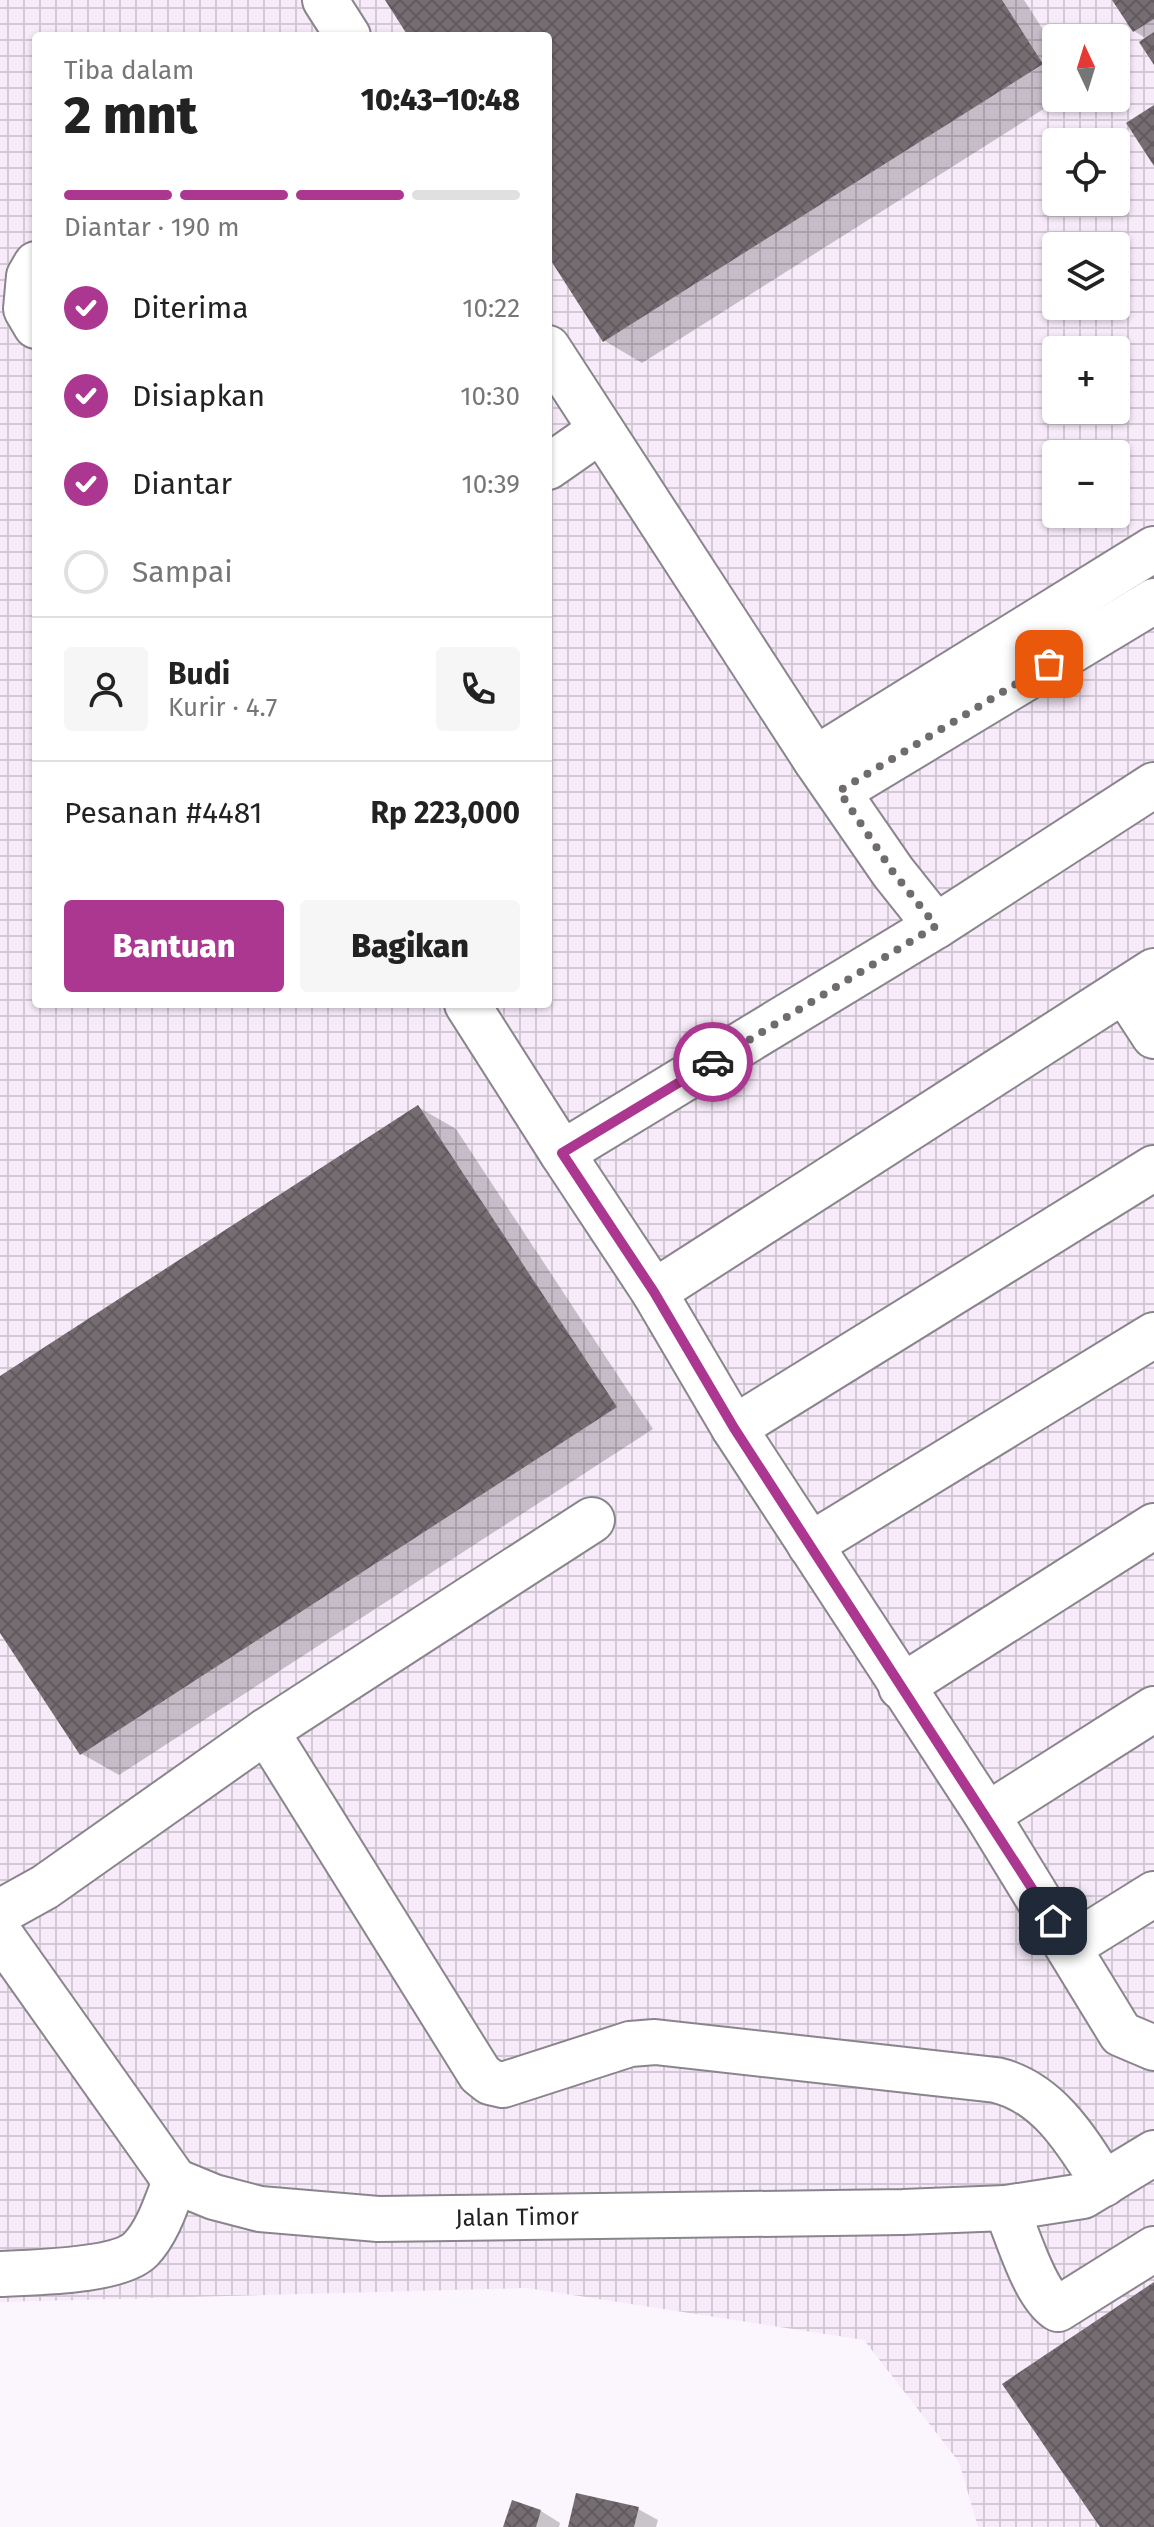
<!DOCTYPE html>
<html lang="id">
<meta charset="utf-8">
<style>
:root{--surface:#fff;--page:#f6f6f6;--text:#222;--muted:#767676;--line:#e0e0e0;--accent:#ac3790}
body{margin:0;font-family:"Fira Sans",sans-serif;background:var(--page);color:var(--text);height:100vh;display:flex;flex-direction:column;font-size:30px;white-space:nowrap}
*{box-sizing:border-box;margin:0}
p{font-size:26px;color:var(--muted)}
.icon{flex:none;width:44px;height:44px;fill:none;stroke:currentColor;stroke-width:2;stroke-linecap:round;stroke-linejoin:round}
.map{position:relative;flex:1;overflow:hidden}
.drawer{position:absolute;left:32px;top:32px;width:520px;height:976px;display:flex;flex-direction:column;background:var(--surface);border-radius:8px;box-shadow:0 2px 6px #0004}
.drawer>*{flex:none}
.needle{width:52px;rotate:356deg}
.buttons{position:absolute;left:1042px;top:24px;display:grid;gap:16px}
.buttons a{display:grid;place-items:center;width:88px;height:88px;border-radius:8px;background:var(--surface);box-shadow:0 2px 6px #0004;font-size:40px}
.pin{position:absolute;display:grid;place-items:center;width:68px;height:68px;color:#fff;margin:-34px;border-radius:16px;box-shadow:0 4px 12px #0006}
.courier{position:absolute;display:grid;place-items:center;width:80px;height:80px;margin:-40px;border:6px solid #ac3790;border-radius:50%;background:#fff;color:#222;box-shadow:0 2px 10px #0007}
.head em{font-style:normal;font-weight:800}
.head div{display:flex;flex-direction:column-reverse}
.head{display:flex;align-items:center;justify-content:space-between;height:136px;padding:0 32px}
h1{font-size:52px;font-weight:800;line-height:60px}
.bar{display:grid;grid-template-columns:repeat(4,1fr);gap:12px 8px;align-content:center;height:96px;padding:0 32px}
.bar i{height:10px;border-radius:6px;background:var(--line)}
.bar .current{background:var(--accent)}
.bar p{grid-column:span 4}
.line{display:flex;align-items:center;gap:20px;padding:0 32px;border-top:2px solid var(--line)}
.line div{flex:1}
.round{display:grid;place-items:center;flex:none;width:84px;height:84px;border-radius:8px;background:var(--page)}
ol{padding:0 32px;list-style:none}
li{display:flex;align-items:center;gap:24px;height:88px}
li p{margin-inline-start:auto}
li .icon{padding:8px;border-radius:50%;background:var(--accent);color:#fff;stroke-width:4}
li:last-child{color:var(--muted)}
li i{width:44px;height:44px;border:4px solid var(--line);border-radius:50%}
.button{display:flex;gap:16px;margin-top:auto;padding:16px 32px}
.button a{flex:1;height:92px;border-radius:8px;background:var(--accent);color:#fff;font-size:32px;font-weight:800;line-height:92px;text-align:center}
.button a+a{background:var(--page);color:var(--text)}
.map>svg:first-child{display:block}
.industrial{fill:url(#industrial-grid);fill-rule:evenodd}
.shadow{fill:#0003}
.building{fill:url(#building-cross-hatch)}
.lines{fill:none;stroke-linecap:round;stroke-linejoin:round}
.minor-casing{stroke:#8a858c;stroke-width:48}
.minor{stroke:#fff;stroke-width:44}
.done{stroke:#6f6b6f;stroke-width:8;stroke-dasharray:0 14.4}
.route{stroke:#ac3790;stroke-width:10}
.labels{text-anchor:middle;dominant-baseline:central;stroke-width:6;stroke-linejoin:round;paint-order:stroke}
.street-label{font-size:24px;fill:#232023;stroke:#fff}
</style>
<div class="map">
<svg width="1154" height="2527" viewBox="0 0 1154 2527">
<defs>
<pattern id="industrial-grid" width="8" height="8" patternUnits="userSpaceOnUse" patternTransform="scale(2)"><rect width="8" height="8" fill="#f7ebfa"/><path d="M0 4h8M4 0v8" fill="none" stroke="#d3c9d6"/></pattern>
<pattern id="building-cross-hatch" width="8" height="8" patternUnits="userSpaceOnUse" patternTransform="scale(2)"><rect width="8" height="8" fill="#756d72"/><path d="M0 0l8 8M0 8l8-8" fill="none" stroke="#60595d"/></pattern>
</defs>
<rect width="100%" height="100%" fill="#fbf5fd"/>
<path class="industrial" d="M 0,0 L 1154,0 L 1154,2527 L 978,2527 L 959,2462 L 864,2340 L 527,2288 L 0,2302 ZM 36,36 L 548,36 L 548,1004 L 36,1004 ZM 1056,38 L 1116,38 L 1116,98 L 1056,98 ZM 1056,142 L 1116,142 L 1116,202 L 1056,202 ZM 1056,246 L 1116,246 L 1116,306 L 1056,306 ZM 1056,350 L 1116,350 L 1116,410 L 1056,410 ZM 1056,454 L 1116,454 L 1116,514 L 1056,514 Z"/>
<g class="shadow">
<polygon points="387,0 1024,0 1056,50 1056,98 1061,98 642,363 605,341 548,252 548,36 410,36"/>
<polygon points="1114,0 1154,0 1154,61 1147,39 1134,31"/>
<polygon points="418,1107 456,1129 653,1429 119,1775 82,1754 0,1630 0,1379"/>
<polygon points="638,2509 658,2520 656,2527 570,2527"/>
<polygon points="541,2511 560,2523 559,2527 505,2527"/>
</g>
<g class="building">
<polygon points="385,0 1002,0 1043,64 603,342 548,256 548,36 408,36"/>
<polygon points="1112,0 1154,0 1154,19 1133,32"/>
<polygon points="1154,32 1154,65 1139,42"/>
<polygon points="1154,105 1154,166 1126,123"/>
<polygon points="418,1105 617,1407 80,1755 0,1633 0,1376"/>
<polygon points="1154,2282 1154,2527 1100,2527 1002,2384"/>
<polygon points="576,2493 639,2507 634,2527 568,2527"/>
<polygon points="512,2500 541,2510 536,2527 503,2527"/>
</g>
<g class="lines">
<defs>
<g id="minor">
<polyline points="325,0 348,36"/>
<polyline points="36,264 29,276 26,309 36,326"/>
<polyline points="548,348 815,759 893,872 936,926"/>
<polyline points="548,467 601,430"/>
<polyline points="815,759 1154,549"/>
<polyline points="1154,785 936,926 562,1153 654,1292 734,1428 987,1815 1121,2034 1154,2048"/>
<polyline points="839,791 1154,601"/>
<polyline points="1124,990 1154,1036"/>
<polyline points="467,1004 562,1153"/>
<polyline points="654,1292 1154,971"/>
<polyline points="734,1428 1154,1168"/>
<polyline points="810,1545 1154,1335"/>
<polyline points="901,1687 1154,1526"/>
<polyline points="266,1731 592,1520"/>
<polyline points="987,1815 1154,1709"/>
<path d="M 0,1912 L 45,1887 L 266,1731 L 480,2074 L 490,2082 L 503,2085 L 630,2044 L 655,2042 L 996,2080 C 1048,2092 1077,2141 1104,2184"/>
<path id="s1" d="M 0,1934 L 175,2181 L 214,2197 L 260,2209 L 378,2219 L 903,2212 L 1006,2208 L 1083,2196 L 1154,2153"/>
<polyline points="1069,1947 1154,1894"/>
<path d="M 1006,2208 C 1018,2235 1034,2294 1058,2309 L 1154,2249"/>
<path d="M 0,2274 C 33,2272 119,2272 141,2249 C 158,2231 166,2204 175,2181"/>
</g>
</defs>
<use href="#minor" class="minor-casing"/>
<use href="#minor" class="minor"/>
</g>
<g class="lines">
<polyline class="done" points="713,1062 936,926 893,872 839,791 1049,664"/>
<polyline class="route" points="713,1062 562,1153 654,1292 734,1428 1053,1921"/>
</g>
<g class="labels">
<g class="street-label">
<text stroke="none"><textPath href="#s1" startOffset="650">Jalan Timor</textPath></text>
</g>
</g>
</svg>
<div class="buttons">
<a><svg class="needle" viewBox="-14 -14 28 28"><path d="M0-13l5 13h-10z" fill="#e53935"/><path d="M0 13l5-13h-10z" fill="#767676"/></svg></a>
<a><svg class="icon" aria-label="locate" viewBox="0 0 24 24"><circle cx="12" cy="12" r="6"/><path d="M12 2v4M12 18v4M2 12h4M18 12h4"/></svg></a>
<a><svg class="icon" aria-label="layers" viewBox="0 0 24 24"><path d="M12 4l9 5-9 5-9-5zM3 14l9 5 9-5"/></svg></a>
<a>+</a>
<a>−</a>
</div>
<div class="pin" style="left:1049px;top:664px;background:#ea580c"><svg class="icon" aria-label="bag" viewBox="0 0 24 24"><path d="M5 8h14l-1 12H6zM9 8a3 3 0 0 1 6 0"/></svg></div>
<div class="pin" style="left:1053px;top:1921px;background:#1f2937"><svg class="icon" aria-label="home" viewBox="0 0 24 24"><path d="M3 11l9-7 9 7M6 9v11h12V9"/></svg></div>
<div class="courier" style="left:713px;top:1062px"><svg class="icon" aria-label="car" viewBox="0 0 24 24"><path d="M5 17H2v-5l4-1 3-4h7l3 4 3 1v5h-3M9 17h6M6 11h13"/><circle cx="7" cy="17" r="2"/><circle cx="17" cy="17" r="2"/></svg></div>
<section class="drawer">
<div class="head"><div><h1>2 mnt</h1><p>Tiba dalam</p></div><em>10:43–10:48</em></div>
<div class="bar"><i class="current"></i><i class="current"></i><i class="current"></i><i></i><p>Diantar · 190 m</p></div>
<ol>
<li><svg class="icon" aria-label="check" viewBox="0 0 24 24"><path d="M5 12l5 5 9-10"/></svg>Diterima<p>10:22</p></li>
<li><svg class="icon" aria-label="check" viewBox="0 0 24 24"><path d="M5 12l5 5 9-10"/></svg>Disiapkan<p>10:30</p></li>
<li><svg class="icon" aria-label="check" viewBox="0 0 24 24"><path d="M5 12l5 5 9-10"/></svg>Diantar<p>10:39</p></li>
<li><i></i>Sampai</li>
</ol>
<div class="line" style="height:144px"><a class="round"><svg class="icon" aria-label="person" viewBox="0 0 24 24"><circle cx="12" cy="8" r="4"/><path d="M4 21q1-7 8-7t8 7"/></svg></a><div><b>Budi</b><p>Kurir · 4.7</p></div><a class="round"><svg class="icon" aria-label="phone" viewBox="0 0 24 24"><path d="M5 4h4l2 5-3 2q2 4 5 5l2-3 5 2v4C11 20 4 13 5 4z"/></svg></a></div>
<div class="line" style="height:104px"><div>Pesanan #4481</div><b>Rp 223,000</b></div>
<div class="button"><a>Bantuan</a><a>Bagikan</a></div>
</section>
</div>
